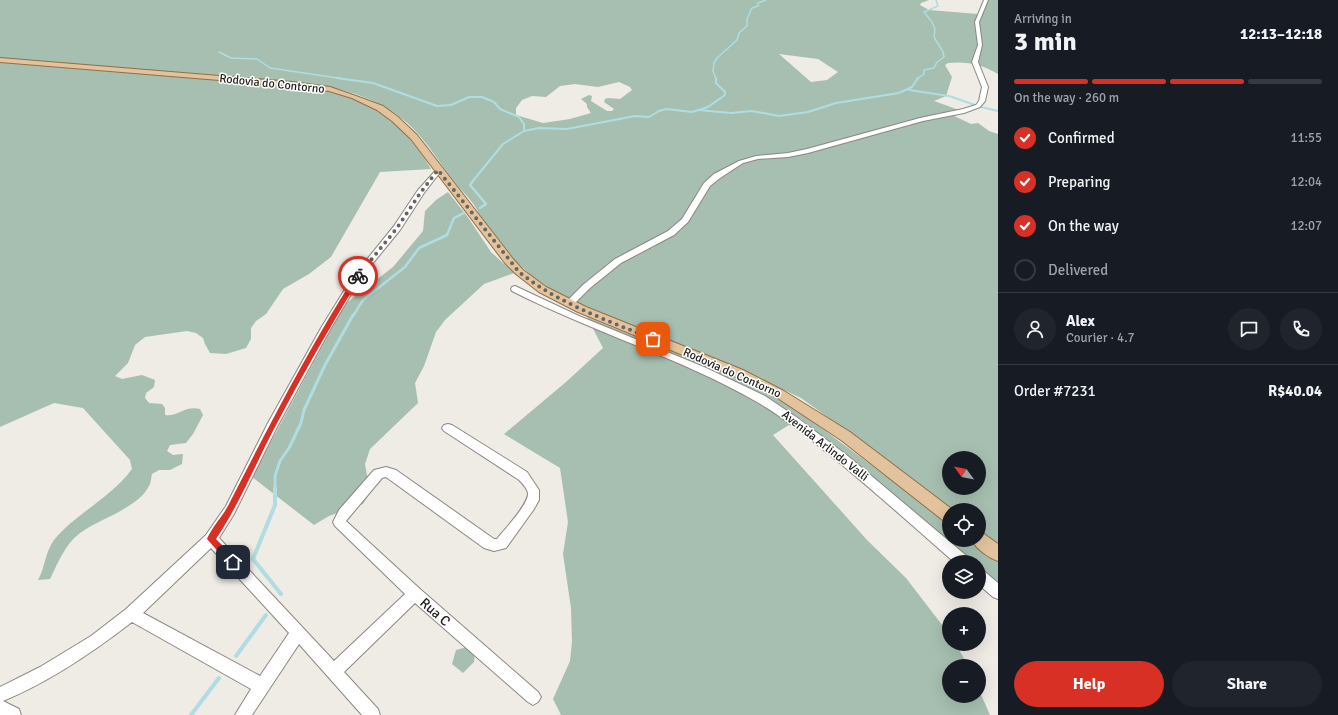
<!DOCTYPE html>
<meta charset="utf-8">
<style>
:root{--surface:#171b24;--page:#20242c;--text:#f1f3f6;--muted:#9ea1a6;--line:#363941;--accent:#d93025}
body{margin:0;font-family:Signika,sans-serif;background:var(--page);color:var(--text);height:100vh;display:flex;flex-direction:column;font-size:15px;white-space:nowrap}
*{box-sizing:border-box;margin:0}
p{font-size:13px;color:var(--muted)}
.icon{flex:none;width:22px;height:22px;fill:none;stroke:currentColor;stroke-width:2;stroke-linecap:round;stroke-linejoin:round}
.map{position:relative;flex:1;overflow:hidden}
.details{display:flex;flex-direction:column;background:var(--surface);width:340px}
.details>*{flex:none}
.needle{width:26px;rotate:302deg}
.fabs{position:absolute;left:942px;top:451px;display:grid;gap:8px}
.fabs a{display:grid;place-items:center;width:44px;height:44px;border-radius:50%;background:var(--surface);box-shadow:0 4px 16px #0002;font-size:20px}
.pin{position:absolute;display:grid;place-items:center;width:34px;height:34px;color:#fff;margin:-17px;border-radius:8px;box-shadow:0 2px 6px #0006}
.courier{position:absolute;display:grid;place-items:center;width:40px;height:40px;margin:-20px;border:3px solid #d93025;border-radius:50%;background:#fff;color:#222;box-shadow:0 1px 5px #0007}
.overview em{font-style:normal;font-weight:700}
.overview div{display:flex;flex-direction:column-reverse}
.overview{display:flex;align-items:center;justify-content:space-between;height:68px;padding:0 16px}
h1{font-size:26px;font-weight:700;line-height:30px}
.bar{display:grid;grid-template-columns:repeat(4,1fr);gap:6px 4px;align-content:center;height:48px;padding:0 16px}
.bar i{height:5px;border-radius:3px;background:var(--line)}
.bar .on{background:var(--accent)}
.bar p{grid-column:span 4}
.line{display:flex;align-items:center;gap:10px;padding:0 16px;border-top:1px solid var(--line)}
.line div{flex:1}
.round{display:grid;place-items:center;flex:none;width:42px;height:42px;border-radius:21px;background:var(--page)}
ol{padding:0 16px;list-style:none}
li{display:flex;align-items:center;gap:12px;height:44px}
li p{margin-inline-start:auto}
li .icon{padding:4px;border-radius:50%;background:var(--accent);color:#fff;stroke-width:4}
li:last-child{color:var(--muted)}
li i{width:22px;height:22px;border:2px solid var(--line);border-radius:50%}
.primary-button{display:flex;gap:8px;margin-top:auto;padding:8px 16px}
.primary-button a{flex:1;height:46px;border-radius:24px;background:var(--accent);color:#fff;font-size:16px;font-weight:700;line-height:46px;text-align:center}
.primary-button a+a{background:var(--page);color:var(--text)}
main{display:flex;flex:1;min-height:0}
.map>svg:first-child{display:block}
.green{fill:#a6bfb0;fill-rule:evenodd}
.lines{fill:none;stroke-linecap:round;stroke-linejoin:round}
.stream-far4{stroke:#afdde1;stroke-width:1.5}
.stream-far3{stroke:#afdde1;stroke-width:2}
.stream-far2{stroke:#afdde1;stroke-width:2.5}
.stream-far1{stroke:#afdde1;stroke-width:3}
.stream{stroke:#afdde1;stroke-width:4}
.minor-casing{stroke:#8b8782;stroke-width:2}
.major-casing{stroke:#916f46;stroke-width:2}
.minor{fill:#fff;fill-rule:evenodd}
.major{fill:#e2c39d;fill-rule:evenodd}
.route{fill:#d93025}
.done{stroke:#686662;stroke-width:4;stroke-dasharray:0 7.2}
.labels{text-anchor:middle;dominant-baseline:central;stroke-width:3;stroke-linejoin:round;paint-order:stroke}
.street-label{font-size:12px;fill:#1f1e1c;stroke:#fff}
.near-street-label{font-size:14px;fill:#1f1e1c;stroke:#fff}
</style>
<main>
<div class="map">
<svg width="998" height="715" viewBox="0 0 998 715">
<rect width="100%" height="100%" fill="#efebe5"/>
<g class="green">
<path d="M 0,0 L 929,0 L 921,3 L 920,5 L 929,10 L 978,14 L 984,0 L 998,0 L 998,74 C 981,64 967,61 948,63 L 945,65 L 952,77 L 946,96 L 934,101 L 959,110 L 950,114 L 971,124 L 978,123 L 989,131 L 998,134 L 998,546 L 979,532 L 979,510 L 950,510 L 858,439 L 801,398 L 742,370 L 566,298 L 535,279 L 509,255 L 479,214 C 474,201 461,191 453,180 C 442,166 432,150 420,136 C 392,103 354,91 313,84 L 0,59 ZM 779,54 L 818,59 L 838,72 L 827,80 L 811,82 ZM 619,82 L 630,87 L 632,90 L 620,99 L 608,98 L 605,99 L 604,102 L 614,109 L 612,111 L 607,111 L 591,101 L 592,96 L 589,95 L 581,99 L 587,104 L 587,107 L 591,113 L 570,119 L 543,123 L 516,115 L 516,108 L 522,100 L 532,96 L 546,97 L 560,86 L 575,84 L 598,87 ZM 949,458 L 979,458 L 979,488 L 949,488 Z"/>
<path d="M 0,62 C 74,68 147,74 221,80 C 263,83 315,82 355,98 C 389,112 413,138 431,169 L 380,172 L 331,257 L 309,274 L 283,289 L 266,314 L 256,321 L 251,328 L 251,339 L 246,348 L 226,354 L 210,353 L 205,344 L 203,338 L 196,333 L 187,331 L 145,337 L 135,345 L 128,363 L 115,376 L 122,379 L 142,375 L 155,380 L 154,387 L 146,393 L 145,398 L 149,403 L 162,404 L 165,408 L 165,415 C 178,417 185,405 200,409 L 203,415 L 193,434 L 186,443 L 170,445 L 167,451 L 173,455 L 183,454 L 182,464 L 170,470 L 159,470 L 152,474 C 151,478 151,483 149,486 C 138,508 99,519 80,533 C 65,544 58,563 50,579 L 38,580 C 45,568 45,552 54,540 C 76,513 111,498 132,469 L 130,460 L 83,408 L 54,403 L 0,427 Z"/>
<polygon points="448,192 467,216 491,252 514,273 484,284 445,320 436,332 424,366 415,383 418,403 370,449 365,464 370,493 363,504 329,516 314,525 252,477 345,304 393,267 423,231 425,211 436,200"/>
<polygon points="587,317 725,373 755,387 788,405 812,421 949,523 949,540 970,540 998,562 998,589 979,573 979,562 967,562 800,418 773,435 867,540 906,578 949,634 949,644 956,644 968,666 949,666 949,696 979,696 979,690 990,715 561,715 553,699 570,661 572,642 571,608 563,554 568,522 560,468 504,434 566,382 603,348"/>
<polygon points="467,647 475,653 474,662 463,673 452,664 456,650"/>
</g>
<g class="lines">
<g class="stream-far4">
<polyline points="219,52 231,58 257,59 270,68 345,79"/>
<polyline points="716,79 713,71 714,63 717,58 737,40 739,33 747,26 747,19 752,8 758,6 758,3 766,0"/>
<polyline points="917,79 924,74 924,70 934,68 937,62 944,57 943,52 934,37 935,29 932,22 924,12 938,6 936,0"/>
</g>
<g class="stream-far3">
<polyline points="337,78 373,83 437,106 451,105 469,97 482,97 494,102 500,109 519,117 524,124 524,131"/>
<polyline points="909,90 949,96 975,105"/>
<polyline points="981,107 998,111"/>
<polyline points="698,110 731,113 752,111 779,116 808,112 836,103 899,93 912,87 918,78"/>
<polyline points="472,182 503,144 524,131 539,128 567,129 635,116 649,117 659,111 666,109 692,112 708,107 725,95 725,92 716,83 716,78"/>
</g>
<g class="stream-far2">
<polyline points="473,181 470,185 486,204 480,208"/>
<polyline points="353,316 363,300 405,267 419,248 447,235 454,218 464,213"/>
</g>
<polyline class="stream-far1" points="275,489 275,476 280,461 289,448 301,423 304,410 325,365 353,315"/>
<g class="stream">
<polyline points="275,488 275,505 253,559 281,594"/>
<polyline points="236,656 266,615"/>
<polyline points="191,715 219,678"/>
</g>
<defs>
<g id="minor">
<polygon points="984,0 988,0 979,22 982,45 978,62 988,87 985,101 980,107 964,113 923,121 808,153 788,157 758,159 743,163 720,178 710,186 688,222 674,235 621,263 590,288 572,306 566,306 564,304 584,284 615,259 668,231 682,219 704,183 714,174 739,161 756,156 788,153 807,149 920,118 963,109 976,105 979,101 982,87 972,62 978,45 975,22"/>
<path d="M 439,168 L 442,170 L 441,171 L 424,193 L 400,230 L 360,279 L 331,328 L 277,427 L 234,514 L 219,538 L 334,661 L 405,594 L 335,526 L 333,522 L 339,510 L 374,470 L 386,467 L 396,470 L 494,539 L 497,539 C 504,530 529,504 528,493 C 527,488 522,483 519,480 L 444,431 L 442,428 L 444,425 L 448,424 L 452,425 L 527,472 L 539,490 L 539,500 L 534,509 L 506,548 L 494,551 L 484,548 L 386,477 L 382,478 L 346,521 L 420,589 L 538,692 L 541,697 L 538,702 L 533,705 L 528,702 L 415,603 L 344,672 L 378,709 L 380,715 L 362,715 L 299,644 L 252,715 L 235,715 L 251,689 L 132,622 C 92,653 49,682 3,701 L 19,709 L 21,715 L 0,715 L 0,687 L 40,667 L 91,636 L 126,609 L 206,535 L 226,506 L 268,423 L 321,328 L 352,278 L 394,226 L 418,190 L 437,169 ZM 211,548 L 289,633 L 260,676 L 143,613 Z"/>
<path d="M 515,286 L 579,316 L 704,367 L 765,396 L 799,419 L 849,457 L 969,558 L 971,562 L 954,562 C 913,526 873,490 830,455 C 807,436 783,417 757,402 C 679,357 592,332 512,291 L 511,289 L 512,287 Z"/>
<polygon points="979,570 984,571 998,583 998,599 993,597 979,585"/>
</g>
<g id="major">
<polygon points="0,58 292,82 330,87 356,96 383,106 398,117 417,135 513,259 523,270 546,287 586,307 743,370 784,391 850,432 953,510 949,510 949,523 944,521 841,440 776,397 734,376 578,312 539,292 516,274 505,263 411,139 392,121 377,110 352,98 329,91 292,86 0,62"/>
<path d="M 979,532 L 984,534 L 998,544 L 998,561 C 989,558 976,549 972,540 L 979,540 Z"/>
</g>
</defs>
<use href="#minor" class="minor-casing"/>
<use href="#major" class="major-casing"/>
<use href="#minor" class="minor"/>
<use href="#major" class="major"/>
</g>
<path class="route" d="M 358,274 L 361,276 C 331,325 303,374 276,425 C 256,463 240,503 216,539 L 236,559 L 237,562 L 236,565 L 230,565 L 207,539 C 213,525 225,514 231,500 C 270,424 309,348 355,276 Z"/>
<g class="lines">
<path class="done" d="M 358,276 L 397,228 L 421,192 L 438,170 L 519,272 C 558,303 606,320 653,339"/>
</g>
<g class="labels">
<g class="street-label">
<text transform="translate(272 84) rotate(6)">Rodovia do Contorno</text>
<text transform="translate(732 373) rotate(24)">Rodovia do Contorno</text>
<text transform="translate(825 446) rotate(38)">Avenida Arlindo Valli</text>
</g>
<g class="near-street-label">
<text transform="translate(435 612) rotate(41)">Rua C</text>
</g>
</g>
</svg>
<div class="fabs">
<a><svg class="needle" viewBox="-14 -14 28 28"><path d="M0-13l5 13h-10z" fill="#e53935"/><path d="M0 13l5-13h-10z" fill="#9ea1a6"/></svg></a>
<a><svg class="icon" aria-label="locate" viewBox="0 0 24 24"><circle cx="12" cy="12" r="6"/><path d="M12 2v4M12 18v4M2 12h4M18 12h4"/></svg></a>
<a><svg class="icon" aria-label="layers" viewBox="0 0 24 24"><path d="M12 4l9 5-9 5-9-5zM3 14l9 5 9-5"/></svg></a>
<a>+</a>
<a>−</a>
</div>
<div class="pin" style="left:653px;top:339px;background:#ea580c"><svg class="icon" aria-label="bag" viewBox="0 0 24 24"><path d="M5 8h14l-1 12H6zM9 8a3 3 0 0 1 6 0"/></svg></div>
<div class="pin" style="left:233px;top:562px;background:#1f2937"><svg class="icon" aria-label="home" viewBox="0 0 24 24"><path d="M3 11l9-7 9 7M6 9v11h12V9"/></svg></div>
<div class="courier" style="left:358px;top:276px"><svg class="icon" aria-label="bike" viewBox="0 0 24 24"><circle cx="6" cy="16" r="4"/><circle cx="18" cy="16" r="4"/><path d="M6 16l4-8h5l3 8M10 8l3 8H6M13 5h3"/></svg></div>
</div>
<section class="details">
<div class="overview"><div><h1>3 min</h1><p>Arriving in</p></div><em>12:13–12:18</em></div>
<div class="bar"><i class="on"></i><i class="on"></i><i class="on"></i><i></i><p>On the way · 260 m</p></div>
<ol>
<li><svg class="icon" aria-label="check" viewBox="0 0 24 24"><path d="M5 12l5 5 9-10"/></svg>Confirmed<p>11:55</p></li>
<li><svg class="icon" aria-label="check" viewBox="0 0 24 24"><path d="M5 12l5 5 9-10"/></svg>Preparing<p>12:04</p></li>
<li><svg class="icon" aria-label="check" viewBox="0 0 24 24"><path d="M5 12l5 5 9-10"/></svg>On the way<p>12:07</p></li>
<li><i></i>Delivered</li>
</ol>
<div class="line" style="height:72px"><a class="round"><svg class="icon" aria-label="person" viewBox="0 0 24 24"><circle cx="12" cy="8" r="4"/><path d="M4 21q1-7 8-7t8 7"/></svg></a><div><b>Alex</b><p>Courier · 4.7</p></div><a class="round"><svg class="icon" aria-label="chat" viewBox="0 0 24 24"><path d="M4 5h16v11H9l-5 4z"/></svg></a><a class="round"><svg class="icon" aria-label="phone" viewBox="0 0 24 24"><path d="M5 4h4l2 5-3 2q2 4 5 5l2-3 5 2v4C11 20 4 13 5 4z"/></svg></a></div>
<div class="line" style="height:52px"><div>Order #7231</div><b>R$40.04</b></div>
<div class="primary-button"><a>Help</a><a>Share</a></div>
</section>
</main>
